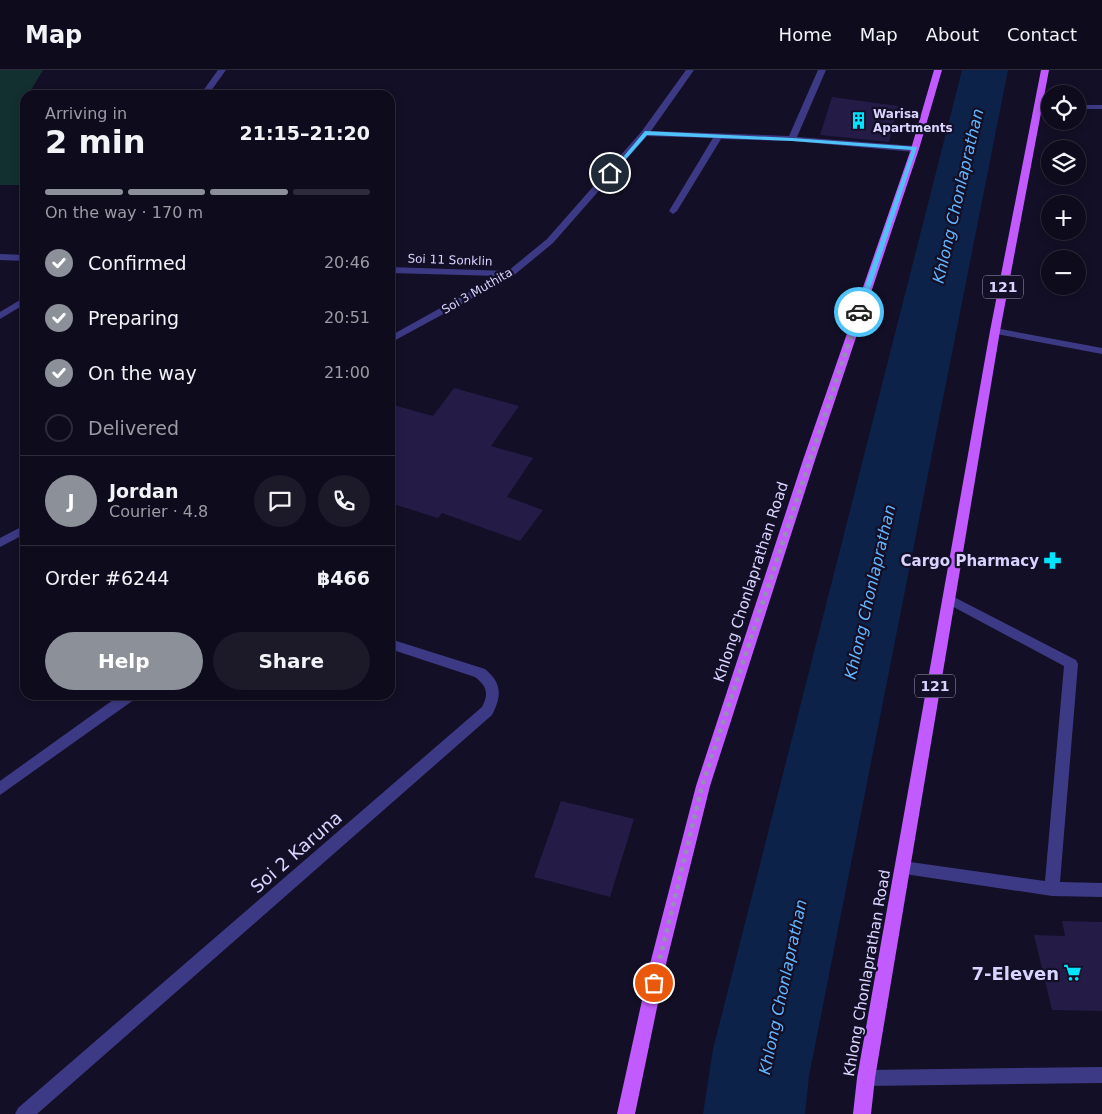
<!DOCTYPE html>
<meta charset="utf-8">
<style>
:root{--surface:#0e0b1c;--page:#1c1929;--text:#f1f3f6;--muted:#9b9ba3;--line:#2e2b3b;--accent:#8c9099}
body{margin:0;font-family:"DejaVu Sans",sans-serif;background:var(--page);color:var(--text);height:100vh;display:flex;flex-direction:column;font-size:19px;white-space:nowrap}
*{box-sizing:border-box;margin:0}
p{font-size:16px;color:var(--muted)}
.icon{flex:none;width:28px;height:28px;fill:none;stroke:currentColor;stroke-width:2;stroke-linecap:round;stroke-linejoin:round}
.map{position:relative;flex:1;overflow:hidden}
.panel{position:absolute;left:20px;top:20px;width:375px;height:610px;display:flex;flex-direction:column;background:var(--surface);border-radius:15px;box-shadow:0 2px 8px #0003,0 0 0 1px var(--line)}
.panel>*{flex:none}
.controls{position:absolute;left:1041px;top:15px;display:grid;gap:10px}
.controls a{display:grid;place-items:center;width:45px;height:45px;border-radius:50%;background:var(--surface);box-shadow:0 2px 8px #0003,0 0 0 1px var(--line);font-size:25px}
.pin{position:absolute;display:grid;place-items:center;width:42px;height:42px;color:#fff;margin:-21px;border:2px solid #fff;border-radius:50%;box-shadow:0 1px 5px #0007}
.courier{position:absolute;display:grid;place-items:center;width:50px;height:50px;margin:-25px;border:4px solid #4fc3f7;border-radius:50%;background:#fff;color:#222;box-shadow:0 1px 6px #0007}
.head em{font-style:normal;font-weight:600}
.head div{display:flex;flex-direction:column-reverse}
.head{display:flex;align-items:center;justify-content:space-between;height:85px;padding:0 25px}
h1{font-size:32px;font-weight:600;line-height:38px}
.bar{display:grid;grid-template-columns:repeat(4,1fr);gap:8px 5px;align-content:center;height:60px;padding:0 25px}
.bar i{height:6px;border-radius:4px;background:var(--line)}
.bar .selected{background:var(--accent)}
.bar p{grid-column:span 4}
.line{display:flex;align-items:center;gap:12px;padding:0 25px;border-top:1px solid var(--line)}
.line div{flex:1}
.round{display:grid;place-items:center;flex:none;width:52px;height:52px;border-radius:26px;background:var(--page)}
ol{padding:0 25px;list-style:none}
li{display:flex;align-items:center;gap:15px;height:55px}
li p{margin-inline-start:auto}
li .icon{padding:5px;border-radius:50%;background:var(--accent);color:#fff;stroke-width:4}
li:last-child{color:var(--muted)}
li i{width:28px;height:28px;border:2px solid var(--line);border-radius:50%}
.primary-button{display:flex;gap:10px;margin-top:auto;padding:10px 25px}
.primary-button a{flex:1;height:58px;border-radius:30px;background:var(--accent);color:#fff;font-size:20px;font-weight:600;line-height:58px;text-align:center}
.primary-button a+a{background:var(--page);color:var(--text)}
header{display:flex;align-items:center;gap:30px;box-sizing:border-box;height:70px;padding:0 25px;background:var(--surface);border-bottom:1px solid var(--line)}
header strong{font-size:24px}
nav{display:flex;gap:28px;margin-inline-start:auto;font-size:18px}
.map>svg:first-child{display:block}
.green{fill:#12302f}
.water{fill:#0c2248}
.building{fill:#241b47}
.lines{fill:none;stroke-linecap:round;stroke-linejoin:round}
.lane{fill:#3d3a85;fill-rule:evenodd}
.street{fill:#3d3a85;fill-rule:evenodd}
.primary{fill:#c25bff;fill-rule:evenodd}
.route{fill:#4fc3f7}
.done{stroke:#948fb3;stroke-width:5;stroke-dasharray:0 9}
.labels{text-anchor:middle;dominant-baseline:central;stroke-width:4.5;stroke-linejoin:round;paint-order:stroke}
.far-poi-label{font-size:12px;font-weight:bold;fill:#d9d4ff;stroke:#130f26;text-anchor:start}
.far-street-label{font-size:12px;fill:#d9d4ff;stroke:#130f26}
.shield{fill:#130f26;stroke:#9e99be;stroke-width:1}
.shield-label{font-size:14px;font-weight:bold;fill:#d9d4ff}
.poi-label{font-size:15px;font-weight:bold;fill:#d9d4ff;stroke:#130f26;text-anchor:end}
.street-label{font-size:15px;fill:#d9d4ff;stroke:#130f26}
.water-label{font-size:16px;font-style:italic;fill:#62b6ff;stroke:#130f26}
.near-street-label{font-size:18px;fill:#d9d4ff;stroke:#130f26}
.near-poi-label{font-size:18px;font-weight:bold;fill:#d9d4ff;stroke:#130f26;text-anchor:end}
</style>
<header>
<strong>Map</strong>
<nav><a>Home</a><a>Map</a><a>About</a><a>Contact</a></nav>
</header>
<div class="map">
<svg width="1102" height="1044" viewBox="0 0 1102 1044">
<rect width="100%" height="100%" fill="#130f26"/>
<polygon class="green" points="0,0 43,0 28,25 25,25 25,115 0,115"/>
<polygon class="water" points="962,0 1008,0 809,1006 805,1044 703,1044 713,979"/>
<g class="building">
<polygon points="832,27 898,36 889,72 820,65"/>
<polygon points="454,318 519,336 491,376 533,388 507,427 543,440 520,471 442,443 438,448 390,433 390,334 433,346"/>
<polygon points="561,731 634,749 610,827 534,807"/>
<polygon points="1062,851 1102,852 1102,941 1052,940 1034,865 1065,866"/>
</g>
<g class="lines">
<g class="lane">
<polygon points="950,525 1076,590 1078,594 1060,812 1102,813 1102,827 1052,826 898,803 895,798 898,793 903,791 1045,811 1064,596 946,533 944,530 946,527"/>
<polygon points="1102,997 1102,1013 866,1016 860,1014 857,1008 860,1002 866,1000"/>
</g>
<g class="street">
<polygon points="218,0 226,0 208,25 200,25"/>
<polygon points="686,0 694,0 651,61 789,66 818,0 826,0 797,67 915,76 919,79 915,82 792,71 721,69 677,141 673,144 669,141 713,68 647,66 553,173 513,206 390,273 390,266 498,206 390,203 390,197 508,201 547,169 642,61"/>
<rect x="1036" y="34" width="14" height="4"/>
<rect x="1078" y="35" width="24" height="4"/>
<polygon points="0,184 25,185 25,191 0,190"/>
<polygon points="25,227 25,234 0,249 0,242"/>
<polygon points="995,258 1102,278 1102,284 991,263 990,261"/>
<polygon points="25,455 25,464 0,477 0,468"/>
<path d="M 390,569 L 485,599 C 502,613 502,626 492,645 L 37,1044 L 15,1044 L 18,1038 L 482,637 C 489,624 487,616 475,607 L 390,579 Z"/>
<polygon points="120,625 137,625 135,629 0,725 0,711"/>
</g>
<g class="primary">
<polygon points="934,0 942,0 919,79 815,390 710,716 666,894 635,1044 617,1044 650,894 696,716 803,390 911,79"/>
<polygon points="1041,0 1049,0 1000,261 875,1008 871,1044 853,1044 857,1008 990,261"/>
</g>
</g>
<polygon class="route" points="645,61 792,68 917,77 862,243 856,242 912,80 792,71 647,65 612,105 608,105"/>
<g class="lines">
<polyline class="done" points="654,913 702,716 859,242"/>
</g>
<defs>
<symbol id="building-bare" viewBox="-9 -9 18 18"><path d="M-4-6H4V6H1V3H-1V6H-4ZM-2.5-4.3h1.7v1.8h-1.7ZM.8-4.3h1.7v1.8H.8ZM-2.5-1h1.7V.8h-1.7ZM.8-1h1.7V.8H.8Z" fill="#00e5ff" stroke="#130f26" stroke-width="2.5" paint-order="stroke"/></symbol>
<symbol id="pharmacy-bare" viewBox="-9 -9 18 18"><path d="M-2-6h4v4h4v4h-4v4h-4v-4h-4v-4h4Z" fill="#00e5ff" stroke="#130f26" stroke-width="2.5" paint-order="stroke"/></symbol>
<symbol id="supermarket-bare" viewBox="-9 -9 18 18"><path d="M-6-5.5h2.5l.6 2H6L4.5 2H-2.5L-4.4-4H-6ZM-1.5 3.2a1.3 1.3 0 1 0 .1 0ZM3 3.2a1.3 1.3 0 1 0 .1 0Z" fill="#00e5ff" stroke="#130f26" stroke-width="2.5" paint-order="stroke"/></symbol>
</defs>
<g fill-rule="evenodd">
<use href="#building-bare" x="846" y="38" width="25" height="25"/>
<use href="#pharmacy-bare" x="1040" y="478" width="25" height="25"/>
<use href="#supermarket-bare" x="1060" y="890" width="25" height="25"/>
</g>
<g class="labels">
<g class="far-poi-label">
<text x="873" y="44">Warisa<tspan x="873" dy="14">Apartments</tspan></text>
</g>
<g class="far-street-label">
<text transform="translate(450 190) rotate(2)">Soi 11 Sonklin</text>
<text transform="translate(477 221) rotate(-30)">Soi 3 Muthita</text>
</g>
<g class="shield">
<rect x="983" y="205.5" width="40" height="23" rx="4"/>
<rect x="915" y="604.5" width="40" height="23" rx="4"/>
</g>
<g class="shield-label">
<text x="1003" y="217">121</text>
<text x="935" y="616">121</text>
</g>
<g class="poi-label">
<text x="1039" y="491">Cargo Pharmacy</text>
</g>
<g class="street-label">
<text transform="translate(751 512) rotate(-72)">Khlong Chonlaprathan Road</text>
<text transform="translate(867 903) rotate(-80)">Khlong Chonlaprathan Road</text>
</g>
<g class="water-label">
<text transform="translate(958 126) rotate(-77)">Khlong Chonlaprathan</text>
<text transform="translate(870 522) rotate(-77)">Khlong Chonlaprathan</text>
<text transform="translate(783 917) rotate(-78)">Khlong Chonlaprathan</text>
</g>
<g class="near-street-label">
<text transform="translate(296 782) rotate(-41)">Soi 2 Karuna</text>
</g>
<g class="near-poi-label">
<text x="1059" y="903">7-Eleven</text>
</g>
</g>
</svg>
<div class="controls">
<a><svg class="icon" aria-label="locate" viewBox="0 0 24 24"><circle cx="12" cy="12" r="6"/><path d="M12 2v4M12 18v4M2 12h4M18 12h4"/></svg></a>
<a><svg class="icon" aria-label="layers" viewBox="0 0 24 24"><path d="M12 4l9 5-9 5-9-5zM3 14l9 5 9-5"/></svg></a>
<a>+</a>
<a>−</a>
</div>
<div class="pin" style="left:654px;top:913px;background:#ea580c"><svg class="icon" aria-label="bag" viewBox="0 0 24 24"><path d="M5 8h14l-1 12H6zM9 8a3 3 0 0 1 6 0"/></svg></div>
<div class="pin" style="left:610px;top:103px;background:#1f2937"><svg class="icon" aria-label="home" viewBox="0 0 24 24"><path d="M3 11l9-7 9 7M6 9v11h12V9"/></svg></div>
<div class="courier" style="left:859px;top:242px"><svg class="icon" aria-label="car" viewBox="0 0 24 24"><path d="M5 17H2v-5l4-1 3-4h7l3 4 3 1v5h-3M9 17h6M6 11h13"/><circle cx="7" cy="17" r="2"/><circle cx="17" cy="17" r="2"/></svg></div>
<section class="panel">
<div class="head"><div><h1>2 min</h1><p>Arriving in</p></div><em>21:15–21:20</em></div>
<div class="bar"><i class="selected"></i><i class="selected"></i><i class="selected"></i><i></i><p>On the way · 170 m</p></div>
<ol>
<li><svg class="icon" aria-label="check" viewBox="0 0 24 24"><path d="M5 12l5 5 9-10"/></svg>Confirmed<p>20:46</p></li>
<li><svg class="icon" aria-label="check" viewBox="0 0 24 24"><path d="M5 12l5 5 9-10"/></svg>Preparing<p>20:51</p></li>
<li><svg class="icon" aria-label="check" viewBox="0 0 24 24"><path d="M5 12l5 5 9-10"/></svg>On the way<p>21:00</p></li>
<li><i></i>Delivered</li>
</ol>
<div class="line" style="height:90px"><b class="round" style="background:var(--accent);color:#fff">J</b><div><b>Jordan</b><p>Courier · 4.8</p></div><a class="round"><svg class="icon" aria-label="chat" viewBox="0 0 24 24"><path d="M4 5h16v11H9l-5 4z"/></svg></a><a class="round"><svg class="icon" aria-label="phone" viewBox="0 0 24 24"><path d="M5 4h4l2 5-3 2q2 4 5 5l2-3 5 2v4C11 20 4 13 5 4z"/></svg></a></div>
<div class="line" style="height:65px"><div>Order #6244</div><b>฿466</b></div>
<div class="primary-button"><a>Help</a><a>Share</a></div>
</section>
</div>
